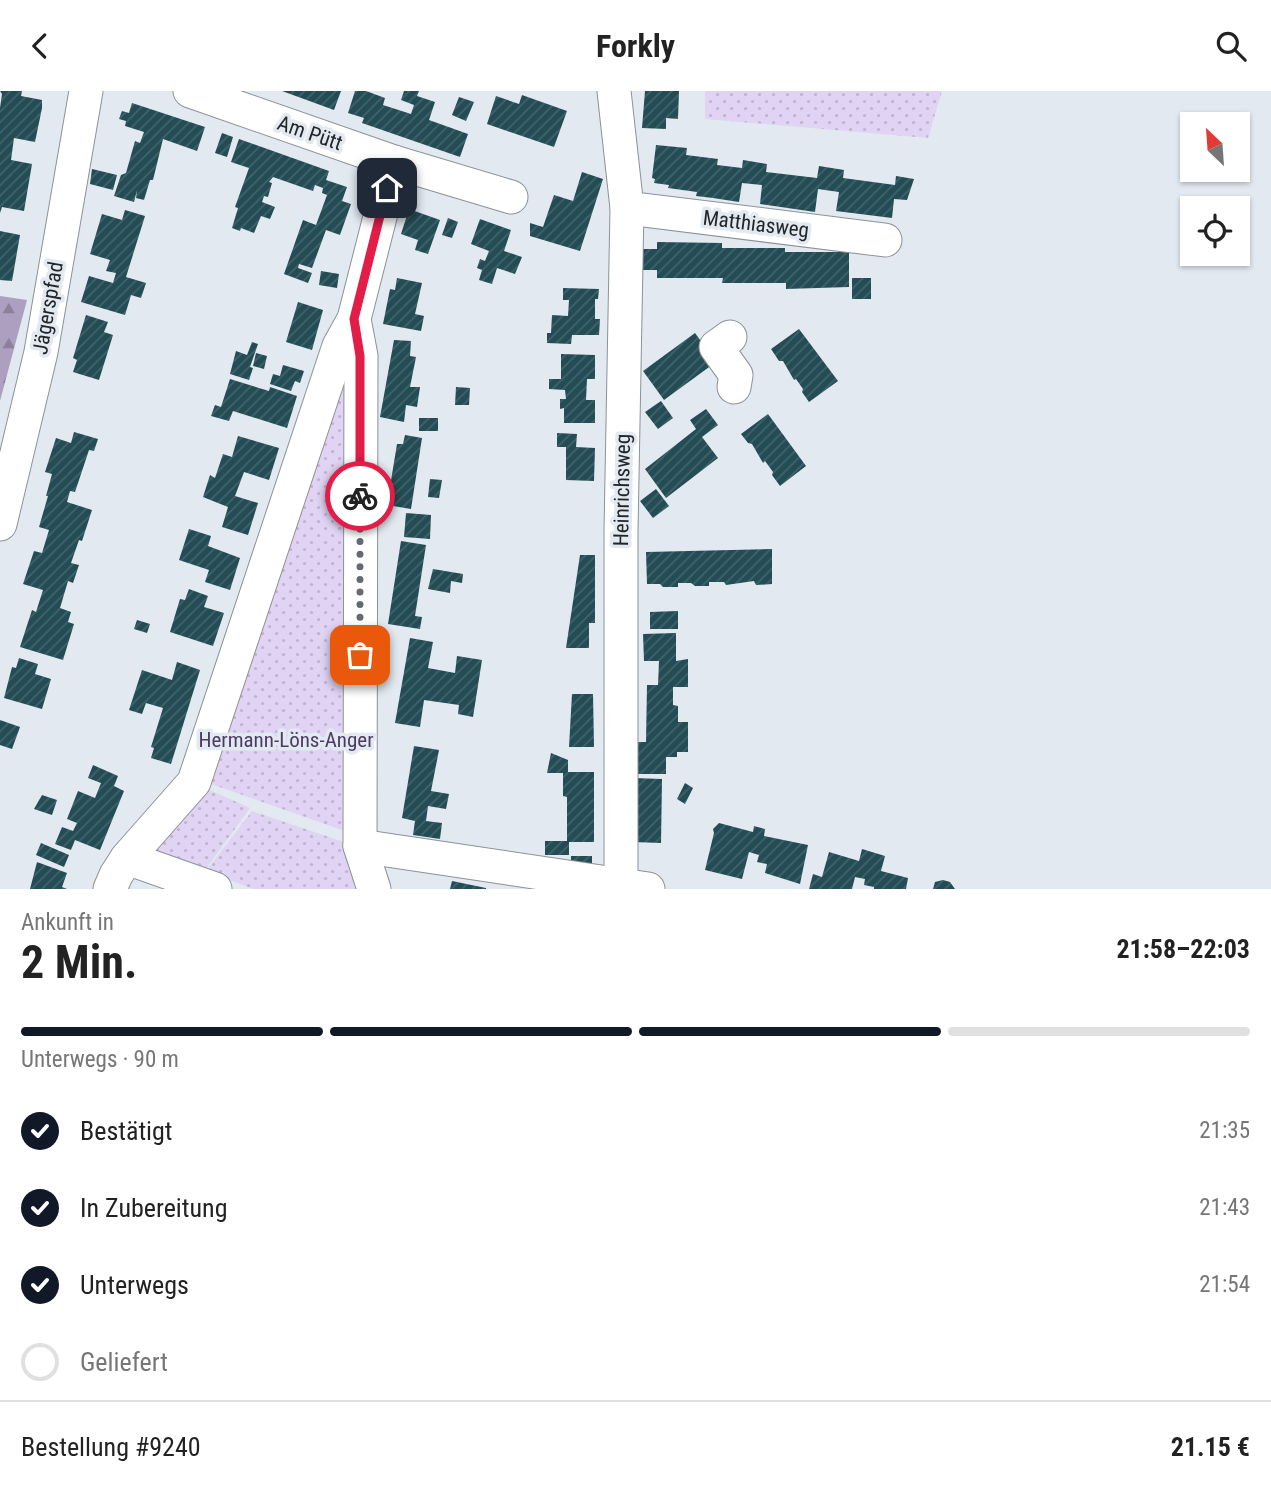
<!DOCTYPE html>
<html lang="de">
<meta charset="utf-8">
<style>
:root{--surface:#fff;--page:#f2f2f2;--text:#222;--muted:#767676;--line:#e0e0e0;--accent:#111827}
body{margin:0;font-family:"Roboto Condensed",sans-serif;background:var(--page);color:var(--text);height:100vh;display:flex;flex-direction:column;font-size:26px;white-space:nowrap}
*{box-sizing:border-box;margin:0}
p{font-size:23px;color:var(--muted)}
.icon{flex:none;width:38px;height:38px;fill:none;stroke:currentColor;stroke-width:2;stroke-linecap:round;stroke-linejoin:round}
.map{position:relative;height:798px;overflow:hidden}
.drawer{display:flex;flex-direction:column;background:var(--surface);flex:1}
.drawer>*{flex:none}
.needle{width:46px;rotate:335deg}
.controls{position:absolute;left:1180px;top:21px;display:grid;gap:14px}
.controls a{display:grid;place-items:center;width:70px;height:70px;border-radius:0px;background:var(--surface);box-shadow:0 2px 5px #0004;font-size:35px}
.pin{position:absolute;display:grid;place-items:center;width:60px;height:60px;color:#fff;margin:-30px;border-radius:14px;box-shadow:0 4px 10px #0006}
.courier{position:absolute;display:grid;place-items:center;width:70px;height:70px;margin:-35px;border:5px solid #e11d48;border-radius:50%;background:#fff;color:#222;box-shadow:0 2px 9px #0007}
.head em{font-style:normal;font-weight:700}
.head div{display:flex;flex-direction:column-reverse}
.head{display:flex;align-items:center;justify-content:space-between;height:119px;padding:0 21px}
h1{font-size:46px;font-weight:700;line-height:52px}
.bar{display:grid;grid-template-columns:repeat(4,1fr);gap:10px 7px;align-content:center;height:84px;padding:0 21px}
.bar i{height:9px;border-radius:5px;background:var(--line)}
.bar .active{background:var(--accent)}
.bar p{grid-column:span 4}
.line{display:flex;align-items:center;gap:18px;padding:0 21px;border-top:2px solid var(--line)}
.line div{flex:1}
ol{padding:0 21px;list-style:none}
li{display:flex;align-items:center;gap:21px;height:77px}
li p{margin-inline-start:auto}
li .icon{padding:7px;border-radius:50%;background:var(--accent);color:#fff;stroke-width:4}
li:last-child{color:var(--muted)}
li i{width:38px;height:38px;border:4px solid var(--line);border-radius:50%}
header{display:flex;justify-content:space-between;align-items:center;height:91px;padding:0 21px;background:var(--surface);font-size:32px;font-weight:700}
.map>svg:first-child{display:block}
.grass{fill:url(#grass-dots)}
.forest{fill:url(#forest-firs)}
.building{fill:url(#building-hatch)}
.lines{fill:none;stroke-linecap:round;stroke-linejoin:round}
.minor-casing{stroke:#8b9298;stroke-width:35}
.minor{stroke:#fff;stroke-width:33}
.done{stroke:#666a6e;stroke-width:7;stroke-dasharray:0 12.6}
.route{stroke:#e11d48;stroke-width:9}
.labels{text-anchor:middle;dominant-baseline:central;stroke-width:7;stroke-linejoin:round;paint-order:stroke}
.street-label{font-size:21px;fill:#232628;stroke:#e2e9f0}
.park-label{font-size:21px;fill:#4e3a67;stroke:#e2e9f0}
</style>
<header><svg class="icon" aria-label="back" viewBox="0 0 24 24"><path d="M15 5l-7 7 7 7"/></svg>Forkly<svg class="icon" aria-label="search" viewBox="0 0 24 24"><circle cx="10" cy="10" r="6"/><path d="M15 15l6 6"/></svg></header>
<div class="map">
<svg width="1271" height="798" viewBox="0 0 1271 798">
<defs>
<pattern id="grass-dots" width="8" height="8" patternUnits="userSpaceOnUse" patternTransform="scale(1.75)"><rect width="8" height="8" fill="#e0d3f4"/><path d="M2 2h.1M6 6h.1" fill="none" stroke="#c0b5d1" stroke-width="1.8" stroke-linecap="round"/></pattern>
<pattern id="forest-firs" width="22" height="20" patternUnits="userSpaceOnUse" patternTransform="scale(1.75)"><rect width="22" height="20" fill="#ac9fbf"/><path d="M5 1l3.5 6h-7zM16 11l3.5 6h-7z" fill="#8c819b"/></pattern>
<pattern id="building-hatch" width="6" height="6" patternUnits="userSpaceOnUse" patternTransform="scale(1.75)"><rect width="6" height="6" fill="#234c55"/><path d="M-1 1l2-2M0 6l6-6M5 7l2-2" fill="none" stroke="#42636a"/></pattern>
</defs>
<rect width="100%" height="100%" fill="#e2e9f0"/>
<g class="grass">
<polygon points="705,0 942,0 928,47 705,28"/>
<polygon points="342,284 348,285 353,743 203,690"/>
<polygon points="205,697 250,717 203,782 158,768 156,752"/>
<polygon points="252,720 347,752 363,798 253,798 206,780"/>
</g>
<polygon class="forest" points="0,205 27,209 0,310"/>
<g class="building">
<polygon points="0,0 22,0 21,5 42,9 42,17 35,51 14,47 11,69 32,73 24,120 2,116 0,122 0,17 2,3"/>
<polygon points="282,0 341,0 334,19"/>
<polygon points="355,0 366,0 385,7 383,14 411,23 414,14 401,9 404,0 419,0 417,5 435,11 429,29 468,43 460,66 362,32 364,27 348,22"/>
<polygon points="645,0 679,0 678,28 666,27 666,38 642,37"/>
<polygon points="522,4 567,20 554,56 487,33 496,5 519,13"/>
<polygon points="459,6 474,11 466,30 452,24"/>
<polygon points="132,12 205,36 197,60 163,48 153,89 150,89 144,109 136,107 137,99 134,111 114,105 121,84 126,82 135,50 140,52 144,41 125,35 126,30 119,28 122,20 129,22"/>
<polygon points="222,42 233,46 227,66 215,62"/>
<polygon points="239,48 329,80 326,89 347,96 342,110 351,113 340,144 326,139 312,177 299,173 298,177 312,182 308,192 284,183 303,129 316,134 327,104 322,102 323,97 315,94 313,100 273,86 269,91 272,92 268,106 264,105 262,111 275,116 270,128 261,125 254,142 241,137 240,140 232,137 238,117 235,116 249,77 231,71"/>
<polygon points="656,54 687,57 686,64 718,68 717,74 742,77 743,69 767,73 766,81 817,87 819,75 844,79 843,87 895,94 896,85 914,88 907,109 894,108 892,127 836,120 839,101 818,98 815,121 760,113 762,94 742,92 739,111 713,107 696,105 697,101 668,97 669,94 654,92 655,88 652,87"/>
<polygon points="92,78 117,84 113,99 90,93"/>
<polygon points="582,81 603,88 580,160 530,145 530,132 543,136 554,104 573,110"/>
<polygon points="409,118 440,129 428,163 415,159 418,149 401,143"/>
<polygon points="125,119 145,125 126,186 146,192 141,207 131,204 125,224 81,211 89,185 113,192 116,182 106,180 110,169 90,163 102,123 122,129"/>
<polygon points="448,127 458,131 452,147 442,144"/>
<polygon points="480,128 511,139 504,160 522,166 515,183 497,177 492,193 479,189 482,179 477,177 480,168 485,170 489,160 471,153"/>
<polygon points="0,140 20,144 12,190 0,189"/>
<polygon points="657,151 722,152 722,157 785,157 785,161 849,161 849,196 786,198 786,192 722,192 723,187 657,187 657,179 637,179 637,158 657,158"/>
<polygon points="321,180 339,183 337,197 319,194"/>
<polygon points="397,187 422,192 415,223 424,225 421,240 383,233 390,198 395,199"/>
<rect x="852" y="187" width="19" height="21"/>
<polygon points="563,197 599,198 598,208 595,208 595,228 600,228 599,244 572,244 571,253 547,252 547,242 551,242 552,224 568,225 569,209 563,209"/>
<polygon points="298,211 323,219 312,259 286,251"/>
<polygon points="86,224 108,231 104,241 113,244 99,289 73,281 77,269 73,267"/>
<polygon points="799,238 838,290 809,311 802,301 803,298 796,288 794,289 783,270 779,270 771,258"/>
<polygon points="695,242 716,271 664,309 643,280"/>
<polygon points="394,249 411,250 410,265 416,266 410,296 420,296 417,316 406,314 404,331 380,326"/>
<polygon points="252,251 258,253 250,276 253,277 249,289 230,283 236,260 247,264"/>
<polygon points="256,262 267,265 264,278 253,275"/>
<polygon points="561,263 595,264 595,288 587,288 586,309 595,309 595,332 564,332 564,317 560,318 560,308 566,308 565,299 549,298 549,288 561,288"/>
<polygon points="283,274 304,280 300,292 295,290 291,300 270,293 273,283 280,285"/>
<polygon points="230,288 269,300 270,296 297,305 287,337 233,320 229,330 211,325 215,314 221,316"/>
<polygon points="456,296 470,297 469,314 455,314"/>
<polygon points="661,310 673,327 658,338 645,321"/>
<polygon points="706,318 718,334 702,346 718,367 666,407 645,378 696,338 690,329"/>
<polygon points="768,323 806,375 780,395 772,384 773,381 765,370 763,372 752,353 748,352 741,343"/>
<rect x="419" y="327" width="19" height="13"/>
<polygon points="74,341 98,348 94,360 89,359 75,401 70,400 67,411 92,419 82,450 79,449 71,472 79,474 73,492 68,490 60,517 71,521 68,531 74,533 63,569 20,556 32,519 36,521 43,499 23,493 34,460 42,462 49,439 39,436 48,405 46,405 52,383 45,381 56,347 71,352"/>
<polygon points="557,342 577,343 576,356 595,357 594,390 566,389 566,356 557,356"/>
<polygon points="405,344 422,347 411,418 387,414 397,353 403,353"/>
<polygon points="238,345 279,357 269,389 244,381 235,405 258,412 248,444 222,436 228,416 203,406 210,384 215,387 223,363 232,366"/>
<polygon points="430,388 442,389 439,407 428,406"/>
<polygon points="656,398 669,415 653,427 640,410"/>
<polygon points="406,422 431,424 430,448 404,446"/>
<polygon points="189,438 211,445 208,455 240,467 230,499 205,491 209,479 179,469"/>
<polygon points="401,450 426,454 415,525 422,526 420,538 388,533"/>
<polygon points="772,458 772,493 756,494 754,490 726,494 724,491 709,491 709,495 695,495 691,492 678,492 678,496 663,496 660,493 647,493 646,461"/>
<polygon points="580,464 595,464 595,532 589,532 589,557 566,557"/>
<polygon points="433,478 463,483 462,492 451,490 450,502 428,498"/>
<polygon points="189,498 208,505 204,516 224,522 213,555 170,541 180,508 185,509"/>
<polygon points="678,520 678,538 650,538 650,521"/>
<polygon points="137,529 150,533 147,542 134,538"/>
<polygon points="676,542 676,570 688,568 688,596 673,596 673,614 678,615 678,631 688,631 688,661 677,661 677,666 666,666 666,683 634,683 635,651 646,651 647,594 658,594 659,570 644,570 643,543"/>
<polygon points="410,547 433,551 428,577 455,582 457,565 482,569 473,626 458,623 459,614 424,609 420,636 395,632"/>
<polygon points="19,567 38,573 35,583 51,588 42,618 4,607 12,576 16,577"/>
<polygon points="177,571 200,579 171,673 151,667 154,657 151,656 163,617 146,612 142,623 129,619 142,579 172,589"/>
<polygon points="572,603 593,603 594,656 569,656"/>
<polygon points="0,629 20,636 12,658 0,654"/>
<polygon points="414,655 439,659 431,700 449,703 446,718 428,715 426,730 442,732 440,748 413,744 415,730 402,727"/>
<polygon points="551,662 568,669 568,681 594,681 594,751 569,751 569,764 545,764 545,750 567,750 567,706 563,705 563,682 547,682"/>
<polygon points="93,674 118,685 114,695 124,700 100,759 75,749 71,759 55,753 62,736 73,740 77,732 67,728 78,700 95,707 101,692 88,687"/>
<polygon points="634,687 662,688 661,752 633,751"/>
<polygon points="685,692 693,697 685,713 677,708"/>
<polygon points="42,704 57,709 52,724 34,718"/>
<polygon points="719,732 753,741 754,735 765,738 764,745 808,754 800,793 765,782 767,773 757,771 759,764 749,761 742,788 705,779 714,742 713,738"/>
<polygon points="41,752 69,764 64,776 36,764"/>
<polygon points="862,758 885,765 881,780 908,787 906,798 874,798 874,796 864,794 865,788 855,786 852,798 809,798 813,783 822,786 829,761 859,770"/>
<polygon points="571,765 592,765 592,775 571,776"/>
<polygon points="37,771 67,782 62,796 67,798 30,798"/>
<polygon points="943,789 950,791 955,798 933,798 935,791"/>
<polygon points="452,790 486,797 486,798 450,798"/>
</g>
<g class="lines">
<defs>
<g id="minor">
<polyline points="190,0 394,71 511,106"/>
<polyline points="614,0 627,117 621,440 621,798"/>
<polyline points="627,117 885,149"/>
<polyline points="354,228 361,265 360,755 374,798"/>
<polyline points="730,246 716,256 736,284 734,296"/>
<polyline points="0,433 41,261 86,0"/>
<polyline points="360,755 648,798"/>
<polyline points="127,767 215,798"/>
<polyline points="110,798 116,784 127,767 194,691 339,255 354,228 394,71"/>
</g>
</defs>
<use href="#minor" class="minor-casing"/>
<use href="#minor" class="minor"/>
</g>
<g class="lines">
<polyline class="done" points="360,564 360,405"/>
<polyline class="route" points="360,405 360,265 354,228 387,97"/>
</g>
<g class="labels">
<g class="street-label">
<text transform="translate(310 42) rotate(19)">Am Pütt</text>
<text transform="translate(756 133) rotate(7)">Matthiasweg</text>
<text transform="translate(48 217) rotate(-80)">Jägerspfad</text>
<text transform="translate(622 399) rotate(-89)">Heinrichsweg</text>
</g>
<g class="park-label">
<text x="286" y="649">Hermann-Löns-Anger</text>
</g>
</g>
</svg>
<div class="controls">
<a><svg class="needle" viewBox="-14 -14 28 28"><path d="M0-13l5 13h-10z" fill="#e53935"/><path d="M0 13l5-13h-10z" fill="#767676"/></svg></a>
<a><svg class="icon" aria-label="locate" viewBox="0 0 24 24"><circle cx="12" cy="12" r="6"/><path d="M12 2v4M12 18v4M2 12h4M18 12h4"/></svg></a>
</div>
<div class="pin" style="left:360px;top:564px;background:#ea580c"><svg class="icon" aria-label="bag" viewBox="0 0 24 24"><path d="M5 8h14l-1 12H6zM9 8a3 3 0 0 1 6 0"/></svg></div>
<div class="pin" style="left:387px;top:97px;background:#1f2937"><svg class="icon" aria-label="home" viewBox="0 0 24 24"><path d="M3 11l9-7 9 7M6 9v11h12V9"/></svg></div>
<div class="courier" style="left:360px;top:405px"><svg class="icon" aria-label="bike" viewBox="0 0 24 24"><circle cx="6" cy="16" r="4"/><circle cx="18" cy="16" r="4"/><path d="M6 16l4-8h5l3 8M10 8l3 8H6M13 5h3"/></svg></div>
</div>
<section class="drawer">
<div class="head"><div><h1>2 Min.</h1><p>Ankunft in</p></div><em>21:58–22:03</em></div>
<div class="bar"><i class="active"></i><i class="active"></i><i class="active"></i><i></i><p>Unterwegs · 90 m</p></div>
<ol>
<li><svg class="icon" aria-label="check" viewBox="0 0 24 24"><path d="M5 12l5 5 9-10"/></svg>Bestätigt<p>21:35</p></li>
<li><svg class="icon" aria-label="check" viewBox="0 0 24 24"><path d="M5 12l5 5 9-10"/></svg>In Zubereitung<p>21:43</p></li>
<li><svg class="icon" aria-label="check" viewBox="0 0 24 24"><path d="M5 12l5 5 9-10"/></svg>Unterwegs<p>21:54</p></li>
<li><i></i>Geliefert</li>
</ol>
<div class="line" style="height:91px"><div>Bestellung #9240</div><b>21.15 €</b></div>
</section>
